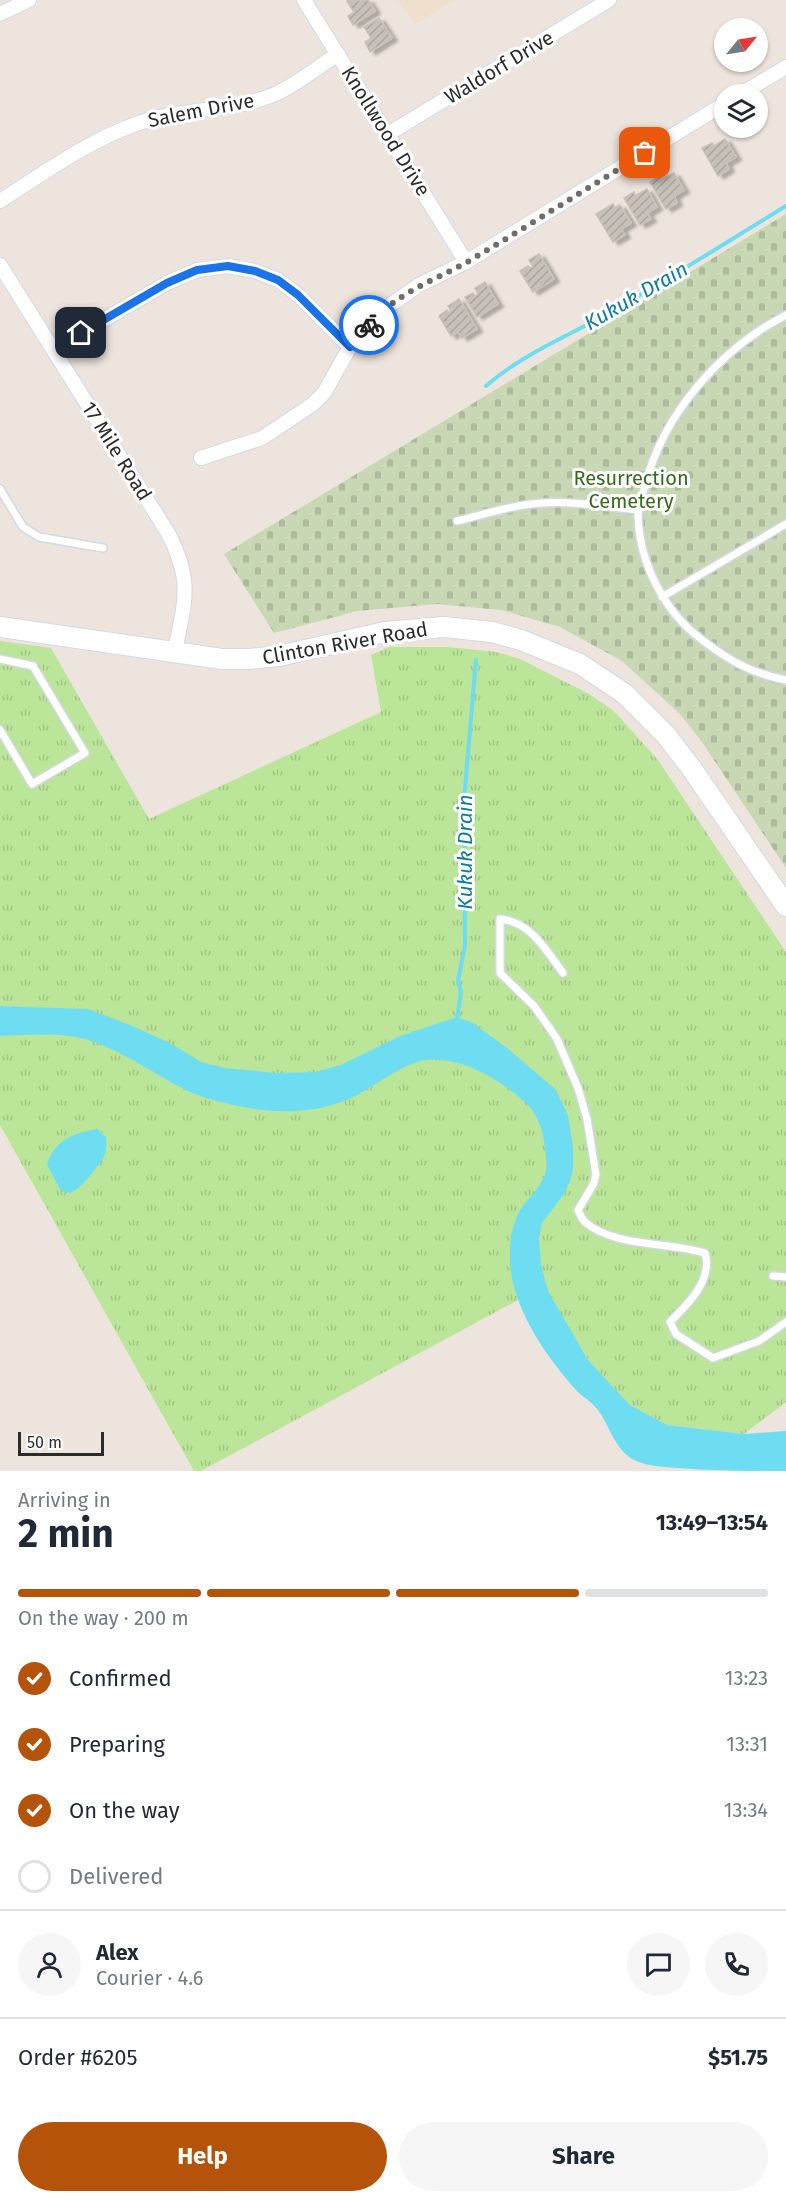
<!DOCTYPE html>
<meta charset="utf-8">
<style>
:root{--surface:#fff;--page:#f6f6f7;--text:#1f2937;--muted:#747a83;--line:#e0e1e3;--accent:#b45309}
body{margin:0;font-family:"Fira Sans",sans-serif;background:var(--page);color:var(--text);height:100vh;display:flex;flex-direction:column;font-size:22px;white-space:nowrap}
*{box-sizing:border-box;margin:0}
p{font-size:20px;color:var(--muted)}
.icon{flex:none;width:33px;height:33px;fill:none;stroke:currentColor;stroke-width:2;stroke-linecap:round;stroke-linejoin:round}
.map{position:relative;height:1471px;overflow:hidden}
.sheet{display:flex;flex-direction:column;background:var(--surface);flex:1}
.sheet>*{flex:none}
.needle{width:39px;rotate:60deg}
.controls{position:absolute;left:714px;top:18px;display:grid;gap:12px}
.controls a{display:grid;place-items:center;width:54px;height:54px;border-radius:50%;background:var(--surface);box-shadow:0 2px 4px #0004;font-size:30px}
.scale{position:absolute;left:18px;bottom:15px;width:86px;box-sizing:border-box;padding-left:6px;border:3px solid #2b2b2b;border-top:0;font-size:16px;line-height:21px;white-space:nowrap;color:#2b2b2b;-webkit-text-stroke:4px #fff;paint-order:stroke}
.pin{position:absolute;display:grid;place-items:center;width:51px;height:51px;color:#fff;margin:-26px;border-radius:12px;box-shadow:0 3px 9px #0006}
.courier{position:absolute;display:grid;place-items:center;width:60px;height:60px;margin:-30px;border:4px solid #1a73e8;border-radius:50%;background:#fff;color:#222;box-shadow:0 2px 8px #0007}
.overview em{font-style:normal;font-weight:700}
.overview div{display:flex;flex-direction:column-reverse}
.overview{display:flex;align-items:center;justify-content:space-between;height:102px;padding:0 18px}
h1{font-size:39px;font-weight:700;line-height:45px}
.bar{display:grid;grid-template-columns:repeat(4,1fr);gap:9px 6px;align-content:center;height:72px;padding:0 18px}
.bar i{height:8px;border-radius:4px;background:var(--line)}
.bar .current{background:var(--accent)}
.bar p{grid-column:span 4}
.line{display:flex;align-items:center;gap:15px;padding:0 18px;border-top:2px solid var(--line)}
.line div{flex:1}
.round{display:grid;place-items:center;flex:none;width:63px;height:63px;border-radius:32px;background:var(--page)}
ol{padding:0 18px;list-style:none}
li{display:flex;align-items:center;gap:18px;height:66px}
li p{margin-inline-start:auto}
li .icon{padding:6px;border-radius:50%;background:var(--accent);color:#fff;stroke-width:4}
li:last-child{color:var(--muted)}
li i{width:33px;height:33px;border:3px solid var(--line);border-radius:50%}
.primary-button{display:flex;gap:12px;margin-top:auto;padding:12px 18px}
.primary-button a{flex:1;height:69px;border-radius:36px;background:var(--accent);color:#fff;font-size:24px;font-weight:700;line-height:69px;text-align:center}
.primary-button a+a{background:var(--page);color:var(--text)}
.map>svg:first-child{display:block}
.education{fill:#efe0cd}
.grass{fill:url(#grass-tufts)}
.cemetery{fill:url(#cemetery-stones)}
.water{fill:#6fddf1}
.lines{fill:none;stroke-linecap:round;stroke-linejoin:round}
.stream{stroke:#6fddf1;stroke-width:4}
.building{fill:url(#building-hatch);stroke:#c9c1b7;stroke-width:1.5;filter:url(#shadow)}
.lane-casing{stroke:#d3d8e4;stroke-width:10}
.street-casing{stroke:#d3d8e4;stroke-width:16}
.secondary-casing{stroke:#d3d8e4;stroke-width:22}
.lane{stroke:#fff;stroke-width:7}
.street{stroke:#fff;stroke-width:14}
.secondary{stroke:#fff;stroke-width:20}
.done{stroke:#6f6c69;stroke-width:6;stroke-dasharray:0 10.8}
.route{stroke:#1a73e8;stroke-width:8}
.labels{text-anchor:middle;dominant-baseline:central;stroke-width:6;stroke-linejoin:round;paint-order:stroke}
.street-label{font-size:20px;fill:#2b2b2b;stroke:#fff}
.park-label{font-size:20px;fill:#336b19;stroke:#fff}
.water-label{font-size:21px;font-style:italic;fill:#0b7da0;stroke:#fff}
</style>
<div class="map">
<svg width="786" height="1471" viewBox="0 0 786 1471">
<defs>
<pattern id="grass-tufts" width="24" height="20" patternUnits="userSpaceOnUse" patternTransform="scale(1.5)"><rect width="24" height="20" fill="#bbe599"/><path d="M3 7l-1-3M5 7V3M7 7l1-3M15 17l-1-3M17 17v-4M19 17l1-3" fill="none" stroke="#a1c584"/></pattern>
<pattern id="cemetery-stones" width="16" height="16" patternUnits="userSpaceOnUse" patternTransform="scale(1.5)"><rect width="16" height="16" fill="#c9d8b4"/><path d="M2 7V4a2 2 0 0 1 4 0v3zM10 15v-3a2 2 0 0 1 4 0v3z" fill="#adba9b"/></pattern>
<pattern id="building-hatch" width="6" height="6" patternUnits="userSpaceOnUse" patternTransform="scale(1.5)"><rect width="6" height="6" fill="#c6c0b9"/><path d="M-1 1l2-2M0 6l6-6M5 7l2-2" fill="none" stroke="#aaa59f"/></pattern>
<filter id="shadow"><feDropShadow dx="5.5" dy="3" stdDeviation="1.5" flood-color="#0004"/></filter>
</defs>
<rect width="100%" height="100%" fill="#ede5dd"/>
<polygon class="education" points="398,0 455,0 414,25"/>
<polygon class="grass" points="0,641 51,648 149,819 381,712 371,655 389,647 449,647 496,652 520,659 589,694 614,711 658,760 786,952 786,1402 744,1434 667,1425 630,1405 588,1360 547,1291 518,1300 201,1471 194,1471 0,1125"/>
<polygon class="cemetery" points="786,214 786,868 702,742 680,714 622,661 560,627 501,610 436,604 358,611 274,633 224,554"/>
<g class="water">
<path d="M 0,1006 L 88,1009 L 130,1025 L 170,1043 L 201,1062 L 225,1068 L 276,1073 L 315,1072 L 341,1065 L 400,1036 L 457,1017 L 473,1023 L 507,1048 L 556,1090 L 568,1115 L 573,1148 L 573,1169 L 570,1181 L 564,1194 L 542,1223 L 539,1239 L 541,1265 L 548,1291 L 588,1360 L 630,1405 L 667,1425 L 744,1434 L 786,1431 L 786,1471 C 750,1471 714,1471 678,1468 C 664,1467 646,1466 634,1460 C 614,1449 610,1426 598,1410 C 592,1402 583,1397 577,1391 C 542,1352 502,1295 511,1239 C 512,1231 515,1219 519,1212 C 526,1199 540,1189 545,1175 C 548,1164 545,1152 544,1141 C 542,1128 537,1115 528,1105 C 501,1079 449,1048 411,1064 C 390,1073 372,1088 351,1098 C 330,1108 304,1112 280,1111 C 255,1111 208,1101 186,1090 C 152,1073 122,1050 85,1039 C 58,1032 28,1035 0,1036 Z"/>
<path d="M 97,1129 L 106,1137 C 108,1159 101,1161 89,1177 C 82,1185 79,1189 70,1193 L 61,1191 L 47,1165 C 54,1140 74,1133 97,1129 Z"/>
</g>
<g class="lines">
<g class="stream">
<path d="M 486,386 C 521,355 568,336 609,313 C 669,279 727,242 786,206"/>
<polyline points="457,1020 461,992 458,981 465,945 464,800 476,660"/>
</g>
</g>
<g class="building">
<polygon points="368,0 375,11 353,25 348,16 354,12 347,1"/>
<polygon points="379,18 392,38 370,52 365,42 371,38 364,27"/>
<polygon points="725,139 736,157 726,163 729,169 718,176 702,148 712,143 714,146"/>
<polygon points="674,173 684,190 674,196 677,203 666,209 650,182 660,176 662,179"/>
<polygon points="647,189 657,207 647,213 651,219 640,225 624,198 634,192 635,196"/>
<polygon points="613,204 615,208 620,205 631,223 621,229 625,235 613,242 596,214"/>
<polygon points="539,254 554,279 533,292 520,271 528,266 530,268 533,267 529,260"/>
<polygon points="485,282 498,304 477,317 465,297 473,293 475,296 478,294 475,288"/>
<polygon points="459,299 477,329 462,338 458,332 451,336 439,316 447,310 449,313 451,311 448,306"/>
</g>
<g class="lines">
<defs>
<g id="lane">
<path d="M 786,315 C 720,349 663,414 645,486 C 642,496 638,507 638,517 C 640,564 664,611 701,639 C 729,661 751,673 786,680"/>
<polyline points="0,489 23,527 39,537 103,548"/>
<path d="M 457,521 C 485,514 513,505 542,503 C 575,501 607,507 639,510"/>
<polyline points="662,597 786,524"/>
<polyline points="0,659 33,666 85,753 32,784 0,730"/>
<path d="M 563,973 C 546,950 531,922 500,919 L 500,973 L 534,1006 L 546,1023 L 557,1039 L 578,1088 L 587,1119 L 596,1175 L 593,1185 L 578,1210 C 580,1214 582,1220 585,1222 C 613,1247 670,1242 705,1253 C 713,1280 688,1304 670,1322 L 676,1334 L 713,1358 L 759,1341 L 786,1322"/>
<polyline points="773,1276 786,1277"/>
</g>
<g id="street">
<polyline points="304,0 466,262"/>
<polyline points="0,14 29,0"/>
<polyline points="741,94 786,67"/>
<polyline points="388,134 609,0"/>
<path d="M 0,201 C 44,173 89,140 139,123 C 182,108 230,112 273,95 C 293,87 319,66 338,54"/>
<path d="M 0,265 L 168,533 C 193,582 185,600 175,651"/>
<polyline points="54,349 167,283 197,270 228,266 255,271 278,280 298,295 350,347"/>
<polyline points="201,458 262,438 313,404 324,393 350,347 380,312 419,285 466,262 724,104"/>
</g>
<polyline id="secondary" points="0,627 222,659 249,659 279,656 385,632 444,627 492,632 521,640 580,664 625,694 666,735 692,769 786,906"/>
</defs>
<use href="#lane" class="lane-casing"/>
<use href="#street" class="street-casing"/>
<use href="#secondary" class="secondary-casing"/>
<use href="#lane" class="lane"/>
<use href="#street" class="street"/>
<use href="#secondary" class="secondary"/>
</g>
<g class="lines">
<path class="done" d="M 369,325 C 399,291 432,282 469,261 C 528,226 586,189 645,153"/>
<polyline class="route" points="81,333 167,283 197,270 228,266 255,271 278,280 298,295 350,347 369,325"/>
</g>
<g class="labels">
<g class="street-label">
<text transform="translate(499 67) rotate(-31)">Waldorf Drive</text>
<text transform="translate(201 110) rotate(-11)">Salem Drive</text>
<text transform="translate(386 131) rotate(58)">Knollwood Drive</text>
<text transform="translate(117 451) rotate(58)">17 Mile Road</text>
<text transform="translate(345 643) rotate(-10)">Clinton River Road</text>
</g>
<g class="park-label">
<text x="631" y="478">Resurrection<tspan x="631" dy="23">Cemetery</tspan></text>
</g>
<g class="water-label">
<text transform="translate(636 296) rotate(-30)">Kukuk Drain</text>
<text transform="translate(465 852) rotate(-90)">Kukuk Drain</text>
</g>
</g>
</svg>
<div class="controls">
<a><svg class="needle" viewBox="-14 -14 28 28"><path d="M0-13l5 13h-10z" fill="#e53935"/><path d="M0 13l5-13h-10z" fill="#747a83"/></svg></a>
<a><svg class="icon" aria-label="layers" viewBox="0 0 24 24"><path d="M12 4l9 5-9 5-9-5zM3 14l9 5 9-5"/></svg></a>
</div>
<div class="scale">50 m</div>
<div class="pin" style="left:645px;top:153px;background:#ea580c"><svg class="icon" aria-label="bag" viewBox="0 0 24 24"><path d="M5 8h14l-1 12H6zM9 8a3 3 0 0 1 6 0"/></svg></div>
<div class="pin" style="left:81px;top:333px;background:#1f2937"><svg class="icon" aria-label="home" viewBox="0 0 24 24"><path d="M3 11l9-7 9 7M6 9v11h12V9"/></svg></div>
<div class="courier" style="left:369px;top:325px"><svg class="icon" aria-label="bike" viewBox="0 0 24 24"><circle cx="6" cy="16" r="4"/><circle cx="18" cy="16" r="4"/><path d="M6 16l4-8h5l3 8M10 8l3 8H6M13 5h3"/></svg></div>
</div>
<section class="sheet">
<div class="overview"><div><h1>2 min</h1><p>Arriving in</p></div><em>13:49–13:54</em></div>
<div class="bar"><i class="current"></i><i class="current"></i><i class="current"></i><i></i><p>On the way · 200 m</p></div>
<ol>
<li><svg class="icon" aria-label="check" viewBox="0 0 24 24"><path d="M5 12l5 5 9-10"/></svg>Confirmed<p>13:23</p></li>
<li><svg class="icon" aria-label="check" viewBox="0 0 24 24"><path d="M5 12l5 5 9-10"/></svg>Preparing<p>13:31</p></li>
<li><svg class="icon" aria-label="check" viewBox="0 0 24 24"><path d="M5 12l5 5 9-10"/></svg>On the way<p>13:34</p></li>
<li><i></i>Delivered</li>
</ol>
<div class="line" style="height:108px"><a class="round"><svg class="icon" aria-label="person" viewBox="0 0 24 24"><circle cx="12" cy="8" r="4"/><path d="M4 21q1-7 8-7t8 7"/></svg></a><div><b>Alex</b><p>Courier · 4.6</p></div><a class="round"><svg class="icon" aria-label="chat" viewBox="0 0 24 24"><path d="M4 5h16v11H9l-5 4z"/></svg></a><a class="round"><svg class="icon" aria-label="phone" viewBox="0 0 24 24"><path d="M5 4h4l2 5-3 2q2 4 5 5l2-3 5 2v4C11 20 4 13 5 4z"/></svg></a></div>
<div class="line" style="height:78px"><div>Order #6205</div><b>$51.75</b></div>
<div class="primary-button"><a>Help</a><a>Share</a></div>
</section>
